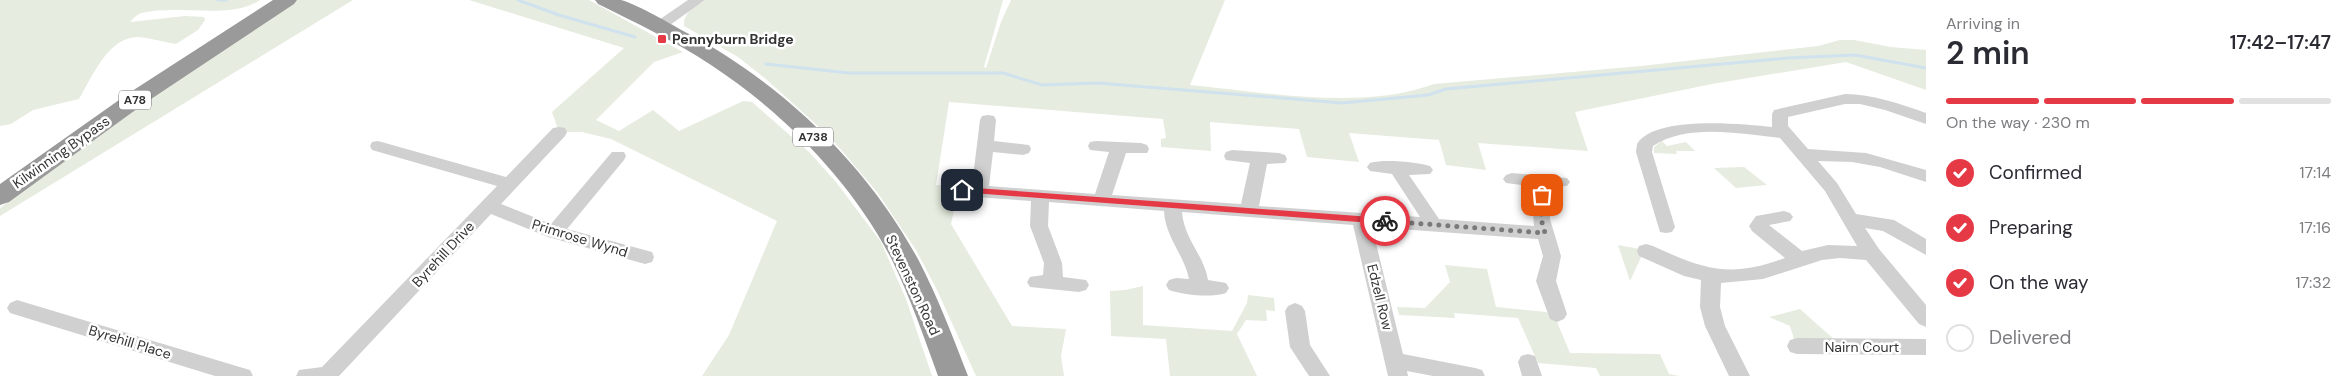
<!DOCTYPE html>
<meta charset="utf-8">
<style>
:root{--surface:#fff;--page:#f2f2f3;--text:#2b2b33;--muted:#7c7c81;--line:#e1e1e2;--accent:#e63946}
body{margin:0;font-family:"DM Sans",sans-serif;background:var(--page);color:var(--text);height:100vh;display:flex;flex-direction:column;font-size:19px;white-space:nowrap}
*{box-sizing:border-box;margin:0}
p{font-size:16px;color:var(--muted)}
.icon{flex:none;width:28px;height:28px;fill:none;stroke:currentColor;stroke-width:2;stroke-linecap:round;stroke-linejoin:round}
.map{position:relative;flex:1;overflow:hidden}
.sheet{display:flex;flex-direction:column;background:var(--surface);width:425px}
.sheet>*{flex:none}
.pin{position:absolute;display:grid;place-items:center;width:42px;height:42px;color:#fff;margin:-21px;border-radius:10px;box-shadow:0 2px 8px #0006}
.courier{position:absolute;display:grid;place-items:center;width:50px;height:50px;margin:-25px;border:4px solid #e63946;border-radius:50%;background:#fff;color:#222;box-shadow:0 1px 6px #0007}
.overview em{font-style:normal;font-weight:600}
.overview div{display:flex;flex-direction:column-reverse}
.overview{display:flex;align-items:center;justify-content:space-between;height:85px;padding:0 20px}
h1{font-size:32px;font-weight:600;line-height:38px}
.bar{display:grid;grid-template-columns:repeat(4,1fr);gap:8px 5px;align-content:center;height:60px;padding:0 20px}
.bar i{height:6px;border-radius:4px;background:var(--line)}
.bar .current{background:var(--accent)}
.bar p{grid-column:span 4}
ol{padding:0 20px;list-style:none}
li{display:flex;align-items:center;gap:15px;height:55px}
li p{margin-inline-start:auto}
li .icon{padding:5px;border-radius:50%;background:var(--accent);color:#fff;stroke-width:4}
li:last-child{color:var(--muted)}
li i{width:28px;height:28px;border:2px solid var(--line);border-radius:50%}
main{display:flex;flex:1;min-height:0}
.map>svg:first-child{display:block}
.green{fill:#e6ecdf}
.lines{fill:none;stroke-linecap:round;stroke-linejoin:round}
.stream{stroke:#cfe2ee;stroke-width:3}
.minor{fill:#d0d0d0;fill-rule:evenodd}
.highway{fill:#9a9a9a;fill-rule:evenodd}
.route{fill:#e63946}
.done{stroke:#7a7a7a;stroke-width:5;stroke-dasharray:0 9}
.poi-dot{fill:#e63946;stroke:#fff;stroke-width:2}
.labels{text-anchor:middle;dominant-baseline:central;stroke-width:5;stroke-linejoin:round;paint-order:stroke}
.shield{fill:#fff;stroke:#707070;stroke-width:1}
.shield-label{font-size:12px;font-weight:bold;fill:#333}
.poi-label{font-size:14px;font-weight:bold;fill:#333;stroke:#fff;text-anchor:start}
.street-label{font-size:14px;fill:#333;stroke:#fff}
</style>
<main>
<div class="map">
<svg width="1926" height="376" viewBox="0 0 1926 376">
<rect width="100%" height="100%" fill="#fff"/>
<g class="green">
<path d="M 0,0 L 260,0 C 230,20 177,4 142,13 C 137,14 133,19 130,22 L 185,16 L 204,17 L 205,20 L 198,30 L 176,44 C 164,42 151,38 138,37 C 108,37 92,77 79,99 L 33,110 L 11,124 L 0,126 Z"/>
<path d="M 297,0 L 353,0 L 0,216 L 0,208 C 97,136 195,64 297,0 Z"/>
<polygon points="469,0 589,0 683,52 654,62 596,120 619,131 653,110 679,131 743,101 752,102 809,152 836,182 881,242 906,299 932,376 702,376 729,335 777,221 611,139 582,132 559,132 552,112 624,48"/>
<path d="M 706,0 L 1003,0 L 984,67 L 986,68 L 1001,22 L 1011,0 L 1225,0 L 1190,85 C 1264,92 1363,111 1434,84 L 1641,66 L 1818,46 L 1840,40 L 1854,40 L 1891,47 L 1926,50 L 1926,90 L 1846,62 L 1712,84 L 1575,112 L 1588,151 L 1478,143 L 1486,170 L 1446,165 L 1439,140 L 1349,133 L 1359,162 L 1307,157 L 1299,129 L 1210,122 L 1211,151 L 1161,147 L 1161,139 L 1166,138 L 1163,119 L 949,102 L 936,185 L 959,186 L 951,224 L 1012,326 L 1066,329 L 1061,356 L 1064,376 L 976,376 L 937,290 L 916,250 L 877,192 L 831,138 L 767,80 L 738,57 L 684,26 C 683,12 695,7 706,0 Z"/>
<polygon points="1662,141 1667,146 1686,142 1695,151 1676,151 1677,154 1654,153 1654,147"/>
<polygon points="1744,167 1767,185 1736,188 1714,168"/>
<polygon points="1618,245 1640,249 1643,253 1630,281"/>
<polygon points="1445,265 1487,269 1496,307 1546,312 1555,317 1570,353 1660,354 1669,374 1680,376 1600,376 1596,368 1538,363 1518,318 1454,313 1455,318 1399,315 1397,307 1425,308 1450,282"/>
<polygon points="1143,286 1143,325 1232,331 1247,303 1248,295 1274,298 1275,311 1266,310 1267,321 1246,320 1237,334 1257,376 1170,376 1166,339 1111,336 1110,291 1125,290"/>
<polygon points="1800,309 1836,341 1794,339 1790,326 1769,317"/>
</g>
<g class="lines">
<g class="stream">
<polyline points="218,0 226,0"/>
<polyline points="518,0 559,15 635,37"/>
<polyline points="766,64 849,73 1003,73 1042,85 1098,83 1342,103 1428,95 1446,89 1788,58 1855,55 1926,68"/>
</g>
<g class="minor">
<polygon points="688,0 705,0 663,30 653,30 651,27 653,24"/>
<path d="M 1845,94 C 1873,94 1900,104 1926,113 L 1926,124 L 1885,110 L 1860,104 L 1845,104 L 1788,117 L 1788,126 L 1808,149 L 1866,153 L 1926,170 L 1926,182 L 1880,167 L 1852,162 L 1818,161 L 1837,183 L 1856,214 L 1894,220 L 1926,239 L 1926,255 L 1883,231 L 1865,228 L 1879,249 L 1926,305 L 1926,327 L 1919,324 L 1866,260 L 1840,258 L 1822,260 L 1763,279 L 1721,283 L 1720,307 L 1725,326 L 1750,376 L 1729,376 L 1705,326 L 1700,307 L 1701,280 L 1684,276 L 1639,256 L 1637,251 L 1639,246 L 1646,244 L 1653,246 C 1703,269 1730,279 1785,258 L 1752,231 L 1749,226 L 1756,216 L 1784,211 L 1790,213 L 1793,217 L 1790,221 L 1769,225 L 1802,251 L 1828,245 L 1857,246 L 1825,191 L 1780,138 C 1741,134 1688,123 1653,146 L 1652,152 L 1675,227 L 1672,232 L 1666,233 L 1660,232 L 1636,152 L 1637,144 C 1655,115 1741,124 1772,127 L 1772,114 L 1774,110 Z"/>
<path d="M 988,115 L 994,116 L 996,120 L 994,141 L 1029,145 L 1031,149 L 1029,153 L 1023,155 L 993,152 L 989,186 L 1095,194 L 1109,152 L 1090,150 L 1088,146 L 1090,142 L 1096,141 L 1141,143 L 1147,145 L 1149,149 L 1147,153 L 1126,153 L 1112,195 L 1241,204 L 1250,163 L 1226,160 L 1224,156 L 1226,152 L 1232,150 L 1279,153 L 1285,155 L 1287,159 L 1285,163 L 1267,164 L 1259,206 L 1420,217 L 1392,174 L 1370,171 L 1367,167 L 1370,163 C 1384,159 1416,162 1430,166 L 1433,170 L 1430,174 L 1409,175 L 1439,219 L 1534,226 L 1531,186 L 1506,183 L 1503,179 L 1506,175 L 1512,173 L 1567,178 L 1570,182 L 1567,186 L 1549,187 L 1550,219 L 1561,256 L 1556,281 L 1567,314 L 1564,319 L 1557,322 L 1550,319 L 1536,281 L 1543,256 L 1538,239 L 1372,227 L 1403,354 L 1475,368 L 1482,370 L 1485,376 L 1433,376 L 1407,371 L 1408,376 L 1388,376 L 1353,225 L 1182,212 C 1184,239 1204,255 1208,280 L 1226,283 L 1229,288 L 1226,293 C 1210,298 1185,295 1169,290 L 1166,285 L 1169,280 L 1176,278 L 1189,279 C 1184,254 1165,237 1164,211 L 1049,202 L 1048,226 L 1062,263 L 1063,277 L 1086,280 L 1089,285 L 1086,290 L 1079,292 L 1030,287 L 1027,282 L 1030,277 L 1043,275 L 1044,263 L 1030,226 L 1031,201 L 962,196 L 956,194 L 953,190 L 956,186 L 972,185 L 980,120 L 982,116 Z"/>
<polygon points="559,127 565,128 567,132 565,136 501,204 551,224 612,152 624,152 626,156 624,160 567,229 652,252 654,257 652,262 645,264 548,237 491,214 339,376 296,376 299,370 322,367 497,186 372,150 370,146 372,142 378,141 506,177 553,128"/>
<polygon points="17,300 243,368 250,370 253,376 215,376 10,313 7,308 10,303"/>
<polygon points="1295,303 1302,306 1305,311 1310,345 1330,376 1309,376 1290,347 1285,311 1288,306"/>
<polygon points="1797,338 1926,339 1926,355 1797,354 1790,352 1787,346 1790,340"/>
<polygon points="1528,354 1535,356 1542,376 1522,376 1518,362 1521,356"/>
</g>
<g class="highway">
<polygon points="273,0 297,0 294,4 145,103 9,202 0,205 0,184 129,93"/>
<path d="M 595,0 C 603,0 614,0 621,0 C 639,5 672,25 689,34 C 784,85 868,166 919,261 C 938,298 953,337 968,376 L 938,376 C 924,337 910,297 892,260 C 852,182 784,113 711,65 C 675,41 636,23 598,4 Z"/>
</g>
</g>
<polygon class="route" points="962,187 1385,218 1389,221 1385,224 959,192 959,188"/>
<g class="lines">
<polyline class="done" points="1385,221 1545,233 1541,219 1542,195"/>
</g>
<rect class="poi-dot" x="657" y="34" width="10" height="10" rx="2.5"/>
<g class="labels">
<g class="shield">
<rect x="119" y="90.5" width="32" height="19" rx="4"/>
<rect x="793" y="127.5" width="40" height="19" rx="4"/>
</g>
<g class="shield-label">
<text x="135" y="100">A78</text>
<text x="813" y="137">A738</text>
</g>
<g class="poi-label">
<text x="672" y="39">Pennyburn Bridge</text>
</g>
<g class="street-label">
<text transform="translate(61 152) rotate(-35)">Kilwinning Bypass</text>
<text transform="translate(580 238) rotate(17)">Primrose Wynd</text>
<text transform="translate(443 254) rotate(-47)">Byrehill Drive</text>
<text transform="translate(913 285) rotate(65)">Stevenston Road</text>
<text transform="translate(1380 297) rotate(76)">Edzell Row</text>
<text transform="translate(130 342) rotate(17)">Byrehill Place</text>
<text x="1862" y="347">Nairn Court</text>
</g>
</g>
</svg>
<div class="pin" style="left:1542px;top:195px;background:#ea580c"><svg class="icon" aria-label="bag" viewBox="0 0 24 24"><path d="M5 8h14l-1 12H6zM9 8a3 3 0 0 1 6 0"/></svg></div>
<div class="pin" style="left:962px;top:190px;background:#1f2937"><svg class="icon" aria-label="home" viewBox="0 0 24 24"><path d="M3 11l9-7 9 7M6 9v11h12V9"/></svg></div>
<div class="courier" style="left:1385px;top:221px"><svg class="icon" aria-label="bike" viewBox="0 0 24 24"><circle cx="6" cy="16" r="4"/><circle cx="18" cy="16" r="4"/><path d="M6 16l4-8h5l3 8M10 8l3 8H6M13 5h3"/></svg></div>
</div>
<section class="sheet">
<div class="overview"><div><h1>2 min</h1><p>Arriving in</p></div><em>17:42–17:47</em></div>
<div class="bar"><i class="current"></i><i class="current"></i><i class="current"></i><i></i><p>On the way · 230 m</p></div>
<ol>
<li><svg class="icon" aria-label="check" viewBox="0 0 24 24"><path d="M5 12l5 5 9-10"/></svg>Confirmed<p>17:14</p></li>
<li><svg class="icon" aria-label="check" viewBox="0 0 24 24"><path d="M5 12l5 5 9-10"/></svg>Preparing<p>17:16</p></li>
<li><svg class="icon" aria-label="check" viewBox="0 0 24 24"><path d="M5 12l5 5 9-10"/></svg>On the way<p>17:32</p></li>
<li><i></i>Delivered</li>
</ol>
</section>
</main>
